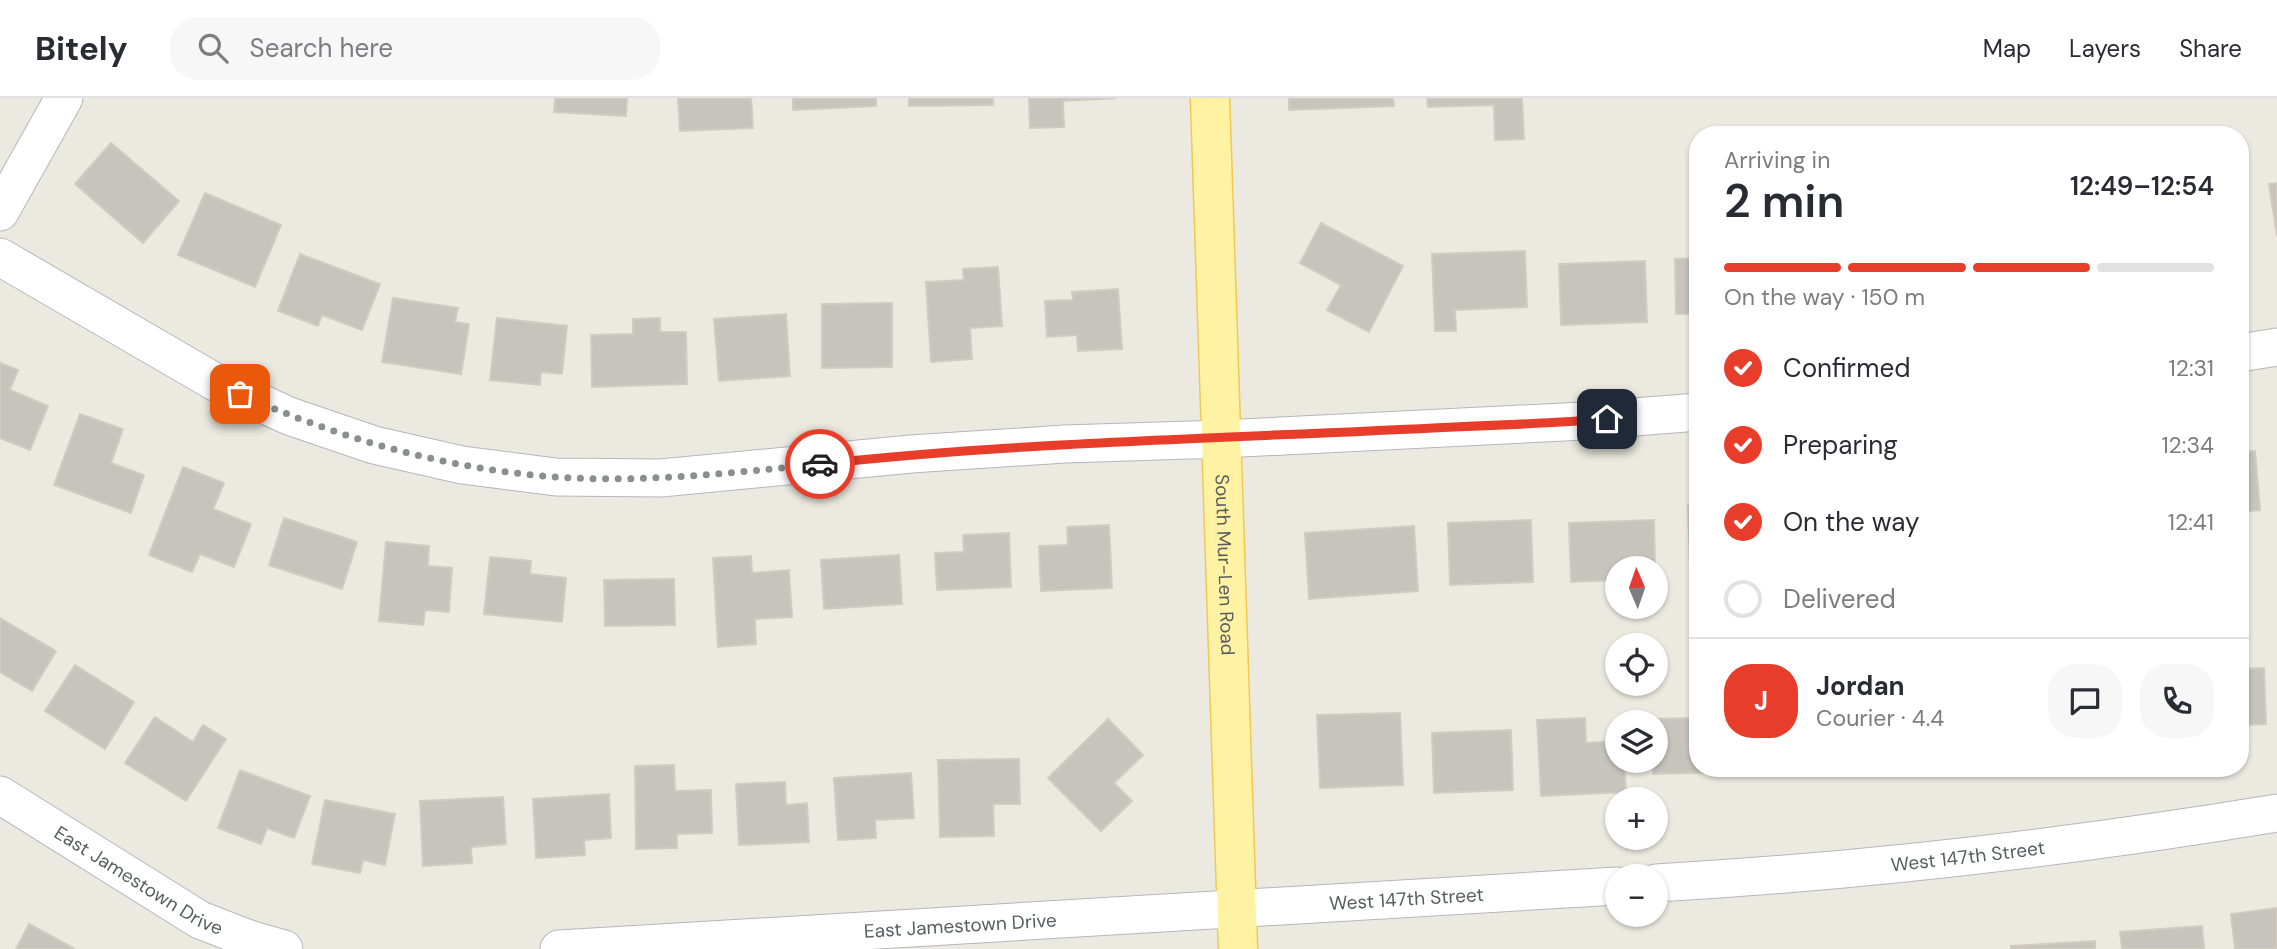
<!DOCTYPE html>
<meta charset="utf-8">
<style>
:root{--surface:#fff;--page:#f7f7f7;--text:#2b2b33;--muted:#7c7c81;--line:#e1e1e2;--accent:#e83d2a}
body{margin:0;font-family:"DM Sans",sans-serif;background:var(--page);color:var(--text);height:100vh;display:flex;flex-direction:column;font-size:26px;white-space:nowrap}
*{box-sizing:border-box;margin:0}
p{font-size:23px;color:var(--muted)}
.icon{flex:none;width:38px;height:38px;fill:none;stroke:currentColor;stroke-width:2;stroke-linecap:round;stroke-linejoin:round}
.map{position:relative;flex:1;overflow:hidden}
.details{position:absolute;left:1689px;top:28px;width:560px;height:651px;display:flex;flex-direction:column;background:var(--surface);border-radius:28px;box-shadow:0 2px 5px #0004}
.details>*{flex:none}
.needle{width:46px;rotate:358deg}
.fabs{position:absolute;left:1605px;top:458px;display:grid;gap:14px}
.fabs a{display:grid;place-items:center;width:63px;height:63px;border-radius:50%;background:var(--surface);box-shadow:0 2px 5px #0004;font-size:35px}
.pin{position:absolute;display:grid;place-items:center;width:60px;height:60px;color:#fff;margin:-30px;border-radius:14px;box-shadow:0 4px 10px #0006}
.courier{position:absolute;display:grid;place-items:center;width:70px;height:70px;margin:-35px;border:5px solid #e83d2a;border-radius:50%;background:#fff;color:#222;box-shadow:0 2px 9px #0007}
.summary em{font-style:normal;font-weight:600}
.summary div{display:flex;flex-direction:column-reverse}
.summary{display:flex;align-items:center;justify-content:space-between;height:119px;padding:0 35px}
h1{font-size:46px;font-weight:600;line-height:52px}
.bar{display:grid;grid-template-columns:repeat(4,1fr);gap:10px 7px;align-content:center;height:84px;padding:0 35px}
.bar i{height:9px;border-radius:5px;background:var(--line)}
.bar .active{background:var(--accent)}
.bar p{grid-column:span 4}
.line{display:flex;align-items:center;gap:18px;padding:0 35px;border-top:2px solid var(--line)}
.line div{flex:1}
.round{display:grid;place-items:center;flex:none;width:74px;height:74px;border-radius:28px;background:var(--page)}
ol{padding:0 35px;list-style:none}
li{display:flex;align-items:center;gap:21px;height:77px}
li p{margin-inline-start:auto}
li .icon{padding:7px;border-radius:50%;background:var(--accent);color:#fff;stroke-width:4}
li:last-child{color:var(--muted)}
li i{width:38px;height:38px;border:4px solid var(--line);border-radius:50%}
header{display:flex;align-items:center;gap:42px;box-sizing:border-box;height:98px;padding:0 35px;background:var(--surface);border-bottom:2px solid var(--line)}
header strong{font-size:33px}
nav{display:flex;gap:38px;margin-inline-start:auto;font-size:24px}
.search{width:490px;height:63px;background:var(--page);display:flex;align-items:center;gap:18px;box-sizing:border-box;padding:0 24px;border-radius:28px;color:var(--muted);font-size:26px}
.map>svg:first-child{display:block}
.building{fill:#c7c4be;stroke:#d1ccbf;stroke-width:2}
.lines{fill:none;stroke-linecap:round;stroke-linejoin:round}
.minor-casing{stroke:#b3b7bb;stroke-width:39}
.major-casing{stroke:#f1c855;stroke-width:41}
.minor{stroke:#fff;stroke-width:37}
.major{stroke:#fff2a3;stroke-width:38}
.done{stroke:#8c8e8e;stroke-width:7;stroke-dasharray:0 12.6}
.route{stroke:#e83d2a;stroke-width:9}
.labels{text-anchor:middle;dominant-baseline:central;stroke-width:5;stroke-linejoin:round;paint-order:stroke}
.street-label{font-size:19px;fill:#595d62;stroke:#fff}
</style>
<header>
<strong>Bitely</strong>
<div class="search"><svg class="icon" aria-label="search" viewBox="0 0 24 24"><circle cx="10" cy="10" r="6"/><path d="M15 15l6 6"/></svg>Search here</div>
<nav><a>Map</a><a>Layers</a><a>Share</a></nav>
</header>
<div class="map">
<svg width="2277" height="851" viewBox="0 0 2277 851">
<rect width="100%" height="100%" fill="#eceae0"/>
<g class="building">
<polygon points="555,0 627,0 626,18 554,14"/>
<polygon points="678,0 751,0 753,30 680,33"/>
<polygon points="793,0 876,0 876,8 793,12"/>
<polygon points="909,0 993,0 993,7 909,8"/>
<polygon points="1029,0 1116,0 1063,3 1064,29 1030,30"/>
<polygon points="1289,0 1393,0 1394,8 1289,12"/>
<polygon points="1427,0 1522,0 1524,41 1495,42 1494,7 1428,9"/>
<polygon points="111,45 179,103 143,145 75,86"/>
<polygon points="2277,85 2277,138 2269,86"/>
<polygon points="205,95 281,127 255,189 178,157"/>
<polygon points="1321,125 1403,168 1369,234 1327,212 1341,187 1300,165"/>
<polygon points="1525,153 1527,209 1455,212 1456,233 1435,233 1432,156"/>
<polygon points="300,156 380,186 362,232 322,217 318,228 278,213"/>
<polygon points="1698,160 1698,216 1676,216 1675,161"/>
<polygon points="1645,163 1647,224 1561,227 1559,166"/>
<polygon points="998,169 1002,228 970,230 972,261 931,264 926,184 964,182 963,171"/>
<polygon points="1118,191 1122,251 1078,253 1077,237 1047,239 1045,203 1073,202 1072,194"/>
<polygon points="393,200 458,210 455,224 469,226 461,276 382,264"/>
<polygon points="892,205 892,269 822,270 822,206"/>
<polygon points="786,216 790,278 719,283 714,221"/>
<polygon points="497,220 567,228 562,276 541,274 540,287 490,282"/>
<polygon points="660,220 660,234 686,234 687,286 592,289 591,237 633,236 633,221"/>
<polygon points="0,265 18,272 10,292 48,308 30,352 0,340"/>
<polygon points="80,316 123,331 111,365 144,377 131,415 54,387"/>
<polygon points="2255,353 2260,412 2240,414 2240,354"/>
<polygon points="183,369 224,385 213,411 251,426 234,469 200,456 192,474 149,457"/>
<polygon points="1698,407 1698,465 1690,465 1688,408"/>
<polygon points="284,420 357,444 342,491 269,467"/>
<polygon points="1531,422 1533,484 1450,487 1448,425"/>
<polygon points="1654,422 1655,471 1617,471 1617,482 1571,484 1569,425"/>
<polygon points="1109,427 1112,490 1041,493 1039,448 1068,447 1067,429"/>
<polygon points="1414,428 1418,493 1309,501 1305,435"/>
<polygon points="1009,435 1011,489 937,492 935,455 964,454 963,437"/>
<polygon points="386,444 429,448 428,468 452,470 449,514 425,512 423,527 379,523"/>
<polygon points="899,457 902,506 824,511 821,462"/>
<polygon points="751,458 752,475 789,472 792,519 755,521 756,546 718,549 713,460"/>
<polygon points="490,459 531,463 530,476 566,480 562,524 484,516"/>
<polygon points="674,481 675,527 605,528 604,482"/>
<polygon points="0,520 56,553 32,593 0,574"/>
<polygon points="75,567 134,604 105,651 45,613"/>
<polygon points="2264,570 2266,626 2240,627 2240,571"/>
<polygon points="1400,615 1403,687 1320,690 1317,617"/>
<polygon points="155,619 193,644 203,627 226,641 186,703 125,665"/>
<polygon points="1585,620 1586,645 1617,643 1617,663 1624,663 1626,694 1541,698 1537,622"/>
<polygon points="1698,620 1698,670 1727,670 1727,674 1653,676 1653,663 1656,663 1656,625 1651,625 1651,621"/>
<polygon points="1108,621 1143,657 1114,685 1132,703 1101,733 1048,680"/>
<polygon points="1511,632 1513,692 1434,695 1432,635"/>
<polygon points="1019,661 1020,706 993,706 994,738 940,739 938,662"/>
<polygon points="674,667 675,693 711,692 712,735 677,736 677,750 636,751 635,668"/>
<polygon points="1767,670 1843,670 1843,673 1767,676"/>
<polygon points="240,672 310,698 294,740 267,730 261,746 218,730"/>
<polygon points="911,675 914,720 875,722 876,740 838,742 834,680"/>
<polygon points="785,684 786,707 807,705 809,744 739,747 736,686"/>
<polygon points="609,696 611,740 584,742 585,757 536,760 533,701"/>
<polygon points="503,699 506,746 471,749 472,765 423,768 420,703"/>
<polygon points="325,702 395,716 385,767 363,762 360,775 312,766"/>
<polygon points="2277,810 2277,851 2235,851 2231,816"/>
<polygon points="29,826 75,851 16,851"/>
<polygon points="2202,828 2204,851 2122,851 2120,834"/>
<polygon points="2095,843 2095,851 2011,851 2011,848"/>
</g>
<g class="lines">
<defs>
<g id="minor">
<polyline points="0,114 64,0"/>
<polyline points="0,159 215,284 289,318 374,347 462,367 556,379 661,380 911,356 1065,346 1222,341 1584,323 1698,314"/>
<polyline points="2240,255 2277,249"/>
<path id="s1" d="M 0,697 L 200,822 L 249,841 L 284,851"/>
<path id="s2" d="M 1656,785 C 1864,773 2071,749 2277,715"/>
<path id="s3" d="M 559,851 L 1617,788"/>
</g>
<g id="major">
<path id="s4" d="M 1210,0 L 1238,851"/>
</g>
</defs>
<use href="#minor" class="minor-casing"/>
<use href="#major" class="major-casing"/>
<use href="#minor" class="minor"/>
<use href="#major" class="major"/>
</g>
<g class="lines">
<path class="done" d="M 240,296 C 340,341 446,371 556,379 C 644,385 732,375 820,366"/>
<path class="route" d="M 820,366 C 1030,343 1242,340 1454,329 C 1505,327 1556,325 1607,321"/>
</g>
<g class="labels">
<g class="street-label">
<text stroke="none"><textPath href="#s4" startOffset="467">South Mur-Len Road</textPath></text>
<text stroke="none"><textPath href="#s2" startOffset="313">West 147th Street</textPath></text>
<text stroke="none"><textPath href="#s1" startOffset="163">East Jamestown Drive</textPath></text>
<text stroke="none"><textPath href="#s3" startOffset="849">West 147th Street</textPath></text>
<text stroke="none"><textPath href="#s3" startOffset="402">East Jamestown Drive</textPath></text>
</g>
</g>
</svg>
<div class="fabs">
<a><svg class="needle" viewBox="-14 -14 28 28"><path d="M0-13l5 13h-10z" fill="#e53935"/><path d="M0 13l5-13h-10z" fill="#7c7c81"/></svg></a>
<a><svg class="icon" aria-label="locate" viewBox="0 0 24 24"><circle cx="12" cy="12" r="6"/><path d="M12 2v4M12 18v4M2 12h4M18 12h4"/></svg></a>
<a><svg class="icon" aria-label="layers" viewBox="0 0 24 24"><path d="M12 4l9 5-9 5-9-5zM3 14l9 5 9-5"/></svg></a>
<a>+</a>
<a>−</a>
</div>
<div class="pin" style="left:240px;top:296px;background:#ea580c"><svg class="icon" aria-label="bag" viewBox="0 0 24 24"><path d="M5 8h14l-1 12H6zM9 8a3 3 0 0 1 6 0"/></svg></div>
<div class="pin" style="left:1607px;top:321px;background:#1f2937"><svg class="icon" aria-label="home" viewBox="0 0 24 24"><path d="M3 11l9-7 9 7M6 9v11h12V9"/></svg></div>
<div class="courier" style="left:820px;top:366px"><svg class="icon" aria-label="car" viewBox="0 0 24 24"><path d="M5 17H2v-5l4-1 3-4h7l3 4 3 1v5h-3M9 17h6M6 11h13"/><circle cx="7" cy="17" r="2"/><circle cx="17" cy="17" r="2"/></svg></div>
<section class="details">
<div class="summary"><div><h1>2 min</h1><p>Arriving in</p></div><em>12:49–12:54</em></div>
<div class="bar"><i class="active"></i><i class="active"></i><i class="active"></i><i></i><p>On the way · 150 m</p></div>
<ol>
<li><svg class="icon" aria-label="check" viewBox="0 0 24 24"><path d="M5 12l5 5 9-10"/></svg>Confirmed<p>12:31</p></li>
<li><svg class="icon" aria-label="check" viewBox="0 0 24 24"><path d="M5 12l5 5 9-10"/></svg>Preparing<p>12:34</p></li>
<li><svg class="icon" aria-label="check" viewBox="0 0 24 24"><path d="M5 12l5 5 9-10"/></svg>On the way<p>12:41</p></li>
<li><i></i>Delivered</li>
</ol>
<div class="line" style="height:126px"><b class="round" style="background:var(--accent);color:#fff">J</b><div><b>Jordan</b><p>Courier · 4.4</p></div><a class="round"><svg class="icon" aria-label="chat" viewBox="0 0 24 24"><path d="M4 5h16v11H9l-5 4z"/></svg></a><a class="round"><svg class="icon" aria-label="phone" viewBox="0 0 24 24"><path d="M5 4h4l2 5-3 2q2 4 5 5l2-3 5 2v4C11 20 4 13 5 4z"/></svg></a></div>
</section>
</div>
